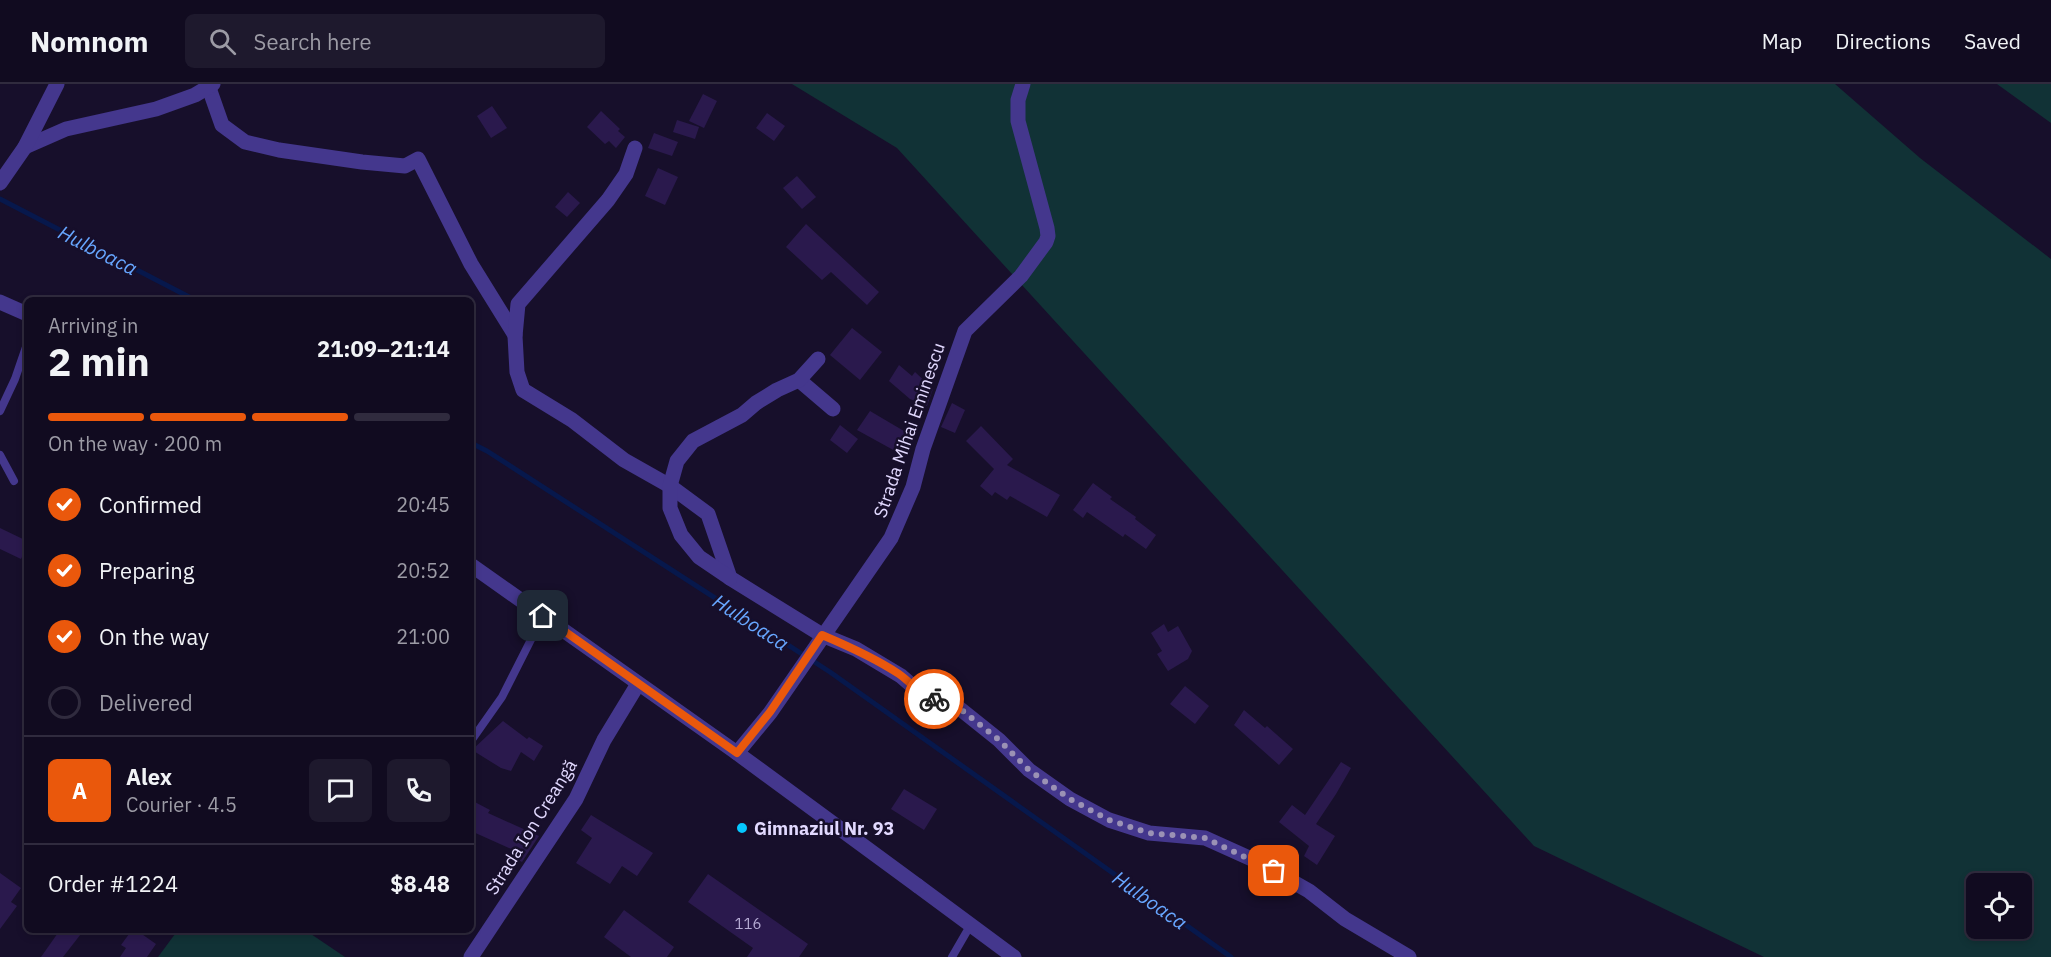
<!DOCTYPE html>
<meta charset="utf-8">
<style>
:root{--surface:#110b20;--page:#1e192d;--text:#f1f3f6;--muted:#9c9ba5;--line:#302b3e;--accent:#ea580c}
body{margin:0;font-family:"IBM Plex Sans",sans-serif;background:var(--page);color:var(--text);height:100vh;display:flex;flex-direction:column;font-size:22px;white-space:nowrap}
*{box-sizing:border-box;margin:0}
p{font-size:20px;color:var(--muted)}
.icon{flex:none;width:33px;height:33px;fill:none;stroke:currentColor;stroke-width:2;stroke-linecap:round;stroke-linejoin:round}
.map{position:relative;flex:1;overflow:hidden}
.panel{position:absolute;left:24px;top:213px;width:450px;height:636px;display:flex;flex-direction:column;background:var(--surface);border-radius:9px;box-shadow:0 3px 9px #0003,0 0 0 2px var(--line)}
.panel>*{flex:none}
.fabs{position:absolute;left:1966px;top:789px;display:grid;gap:12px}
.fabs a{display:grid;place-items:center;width:66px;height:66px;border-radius:9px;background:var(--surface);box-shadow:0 3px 9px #0003,0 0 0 2px var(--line);font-size:30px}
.pin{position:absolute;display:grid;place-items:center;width:51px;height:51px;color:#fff;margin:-26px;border-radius:12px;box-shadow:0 3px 9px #0006}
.courier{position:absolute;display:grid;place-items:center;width:60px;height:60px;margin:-30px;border:4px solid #ea580c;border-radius:50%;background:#fff;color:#222;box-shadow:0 2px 8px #0007}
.headline em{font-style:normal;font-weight:700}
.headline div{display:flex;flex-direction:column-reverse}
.headline{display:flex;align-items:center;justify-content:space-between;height:102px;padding:0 24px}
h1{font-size:39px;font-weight:700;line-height:45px}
.bar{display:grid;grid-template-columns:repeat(4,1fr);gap:9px 6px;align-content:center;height:72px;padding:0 24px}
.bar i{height:8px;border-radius:4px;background:var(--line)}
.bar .active{background:var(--accent)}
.bar p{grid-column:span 4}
.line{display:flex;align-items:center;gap:15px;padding:0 24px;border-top:2px solid var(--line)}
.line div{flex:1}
.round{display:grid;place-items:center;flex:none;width:63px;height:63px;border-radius:9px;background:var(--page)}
ol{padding:0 24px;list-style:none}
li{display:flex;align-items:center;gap:18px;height:66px}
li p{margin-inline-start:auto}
li .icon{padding:6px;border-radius:50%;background:var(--accent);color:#fff;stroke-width:4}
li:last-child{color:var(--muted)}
li i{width:33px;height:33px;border:3px solid var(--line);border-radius:50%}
header{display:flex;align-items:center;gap:36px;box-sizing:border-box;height:84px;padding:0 30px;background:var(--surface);border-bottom:2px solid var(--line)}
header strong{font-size:28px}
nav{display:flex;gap:33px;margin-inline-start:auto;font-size:21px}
.search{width:420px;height:54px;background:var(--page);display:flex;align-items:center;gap:15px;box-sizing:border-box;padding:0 21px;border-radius:9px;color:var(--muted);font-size:22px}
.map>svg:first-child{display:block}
.green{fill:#113236;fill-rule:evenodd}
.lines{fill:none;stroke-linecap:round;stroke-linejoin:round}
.stream{stroke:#07184c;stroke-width:5}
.building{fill:#2a194d}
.service{stroke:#44378d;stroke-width:8}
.minor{stroke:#44378d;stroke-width:15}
.tertiary{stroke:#44378d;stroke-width:15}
.done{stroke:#9b92b5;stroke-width:6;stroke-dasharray:0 10.8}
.route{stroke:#ea580c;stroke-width:8}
.poi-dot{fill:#05c8ff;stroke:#170f2b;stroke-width:2}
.labels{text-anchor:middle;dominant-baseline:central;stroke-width:5;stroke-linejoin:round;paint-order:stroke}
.number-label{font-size:15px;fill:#b4a9d2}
.street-label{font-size:18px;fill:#e2d9ff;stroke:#170f2b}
.poi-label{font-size:18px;font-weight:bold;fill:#e2d9ff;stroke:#170f2b;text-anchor:start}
.water-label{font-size:20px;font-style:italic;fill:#67a6ff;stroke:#170f2b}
</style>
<header>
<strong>Nomnom</strong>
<div class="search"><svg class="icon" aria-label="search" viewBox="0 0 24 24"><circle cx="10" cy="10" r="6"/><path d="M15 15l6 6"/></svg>Search here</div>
<nav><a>Map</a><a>Directions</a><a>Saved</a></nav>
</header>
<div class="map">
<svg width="2051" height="873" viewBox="0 0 2051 873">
<rect width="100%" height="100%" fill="#170f2b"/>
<g class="green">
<path d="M 792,0 L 1835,0 L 1920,74 L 2051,175 L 2051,873 L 1764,873 L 1534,762 L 897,64 ZM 1977,800 L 2022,800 L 2022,844 L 1977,844 Z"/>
<polygon points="1997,0 2051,0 2051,39"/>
<polygon points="178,846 305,846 345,873 158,873"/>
</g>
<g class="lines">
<g class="stream">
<polyline points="0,115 195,216"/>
<polyline points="471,359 487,367 830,588 1231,873"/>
</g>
</g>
<g class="building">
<polygon points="703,10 717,17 704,44 689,37"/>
<polygon points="492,22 507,44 491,54 477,32"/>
<polygon points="601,27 620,45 618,47 625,53 616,64 609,57 605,60 587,43"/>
<polygon points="767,29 785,42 774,57 756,44"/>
<polygon points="677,36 699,43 695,55 673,48"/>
<polygon points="654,49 678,58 672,72 648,64"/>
<polygon points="658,84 678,93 665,121 645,112"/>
<polygon points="797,92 816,113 802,125 783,104"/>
<polygon points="568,108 580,119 567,133 555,123"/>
<polygon points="806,140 879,208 867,221 831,188 822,196 786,163"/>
<polygon points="852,244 882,268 860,296 830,271"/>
<polygon points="899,281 912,292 915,288 933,305 927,322 910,315 889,297"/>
<polygon points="952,319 965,326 955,349 941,343"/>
<polygon points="870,327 909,350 905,357 913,361 906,373 857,346"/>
<polygon points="840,341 858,355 847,369 830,356"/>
<polygon points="981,342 1013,375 1007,381 1060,411 1047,433 1010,412 1007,416 995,408 992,412 980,402 994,385 966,357"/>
<polygon points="1093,399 1112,413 1110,415 1136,433 1135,435 1156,451 1146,465 1125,450 1123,453 1087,428 1083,434 1073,426"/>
<polygon points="0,444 27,457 27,462 21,475 0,465"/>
<polygon points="1164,540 1168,548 1178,542 1192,567 1188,575 1168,587 1157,570 1162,567 1151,549"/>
<polygon points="1185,602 1209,622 1195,640 1170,620"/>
<polygon points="1244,626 1265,644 1267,642 1293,665 1279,681 1234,641"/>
<polygon points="503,637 527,655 529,653 543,662 534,677 521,668 511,687 501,684 472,666"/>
<polygon points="1341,678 1351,684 1336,710 1316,740 1335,752 1317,781 1304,772 1309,762 1279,738 1292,721 1305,731"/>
<polygon points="904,705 937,725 924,746 891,725"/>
<polygon points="471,716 490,726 488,729 539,752 522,778 514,774 518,768 471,747"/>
<polygon points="591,731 653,769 637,792 622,782 610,800 576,779 592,754 581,746"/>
<polygon points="0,789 21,804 11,818 17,822 0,845"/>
<polygon points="708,790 808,860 799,873 747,873 753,864 688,818"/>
<polygon points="624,826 674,863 667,873 631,873 604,853"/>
<polygon points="60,846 84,846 63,873 41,873"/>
<polygon points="132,846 136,846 156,860 147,873 120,873 126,864 121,861"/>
</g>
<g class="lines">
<g class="service">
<polyline points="0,327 15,295 27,260"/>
<polyline points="0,371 14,397"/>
<polyline points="471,657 502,613 543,532"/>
<polyline points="952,873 970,842"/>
</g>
<g class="minor">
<polyline points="209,4 222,41 245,58 279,66 362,78 405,82 418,75 471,180 515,251"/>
<polyline points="25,63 66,45 156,25 195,11 213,0"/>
<polyline points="635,64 626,90 608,116 518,220 515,252 517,288 523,306 572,336 624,376 670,402 708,430 730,494 822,551 856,565 901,592 924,612 954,620 999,656 1029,686 1070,715 1109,736 1149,749 1205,754 1256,777 1309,807 1345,835 1409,873"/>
<polyline points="0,99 25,63 57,0"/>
<polyline points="799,296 833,325"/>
<polyline points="730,494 699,473 681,451 670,424 670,402 677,377 693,357 742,331 756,319 777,306 799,296 818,275"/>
<polyline points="737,669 770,629 891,454 913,403 923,365 965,247 1021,192 1046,158 1048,152 1047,144 1018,37 1018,16 1023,0"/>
<polyline points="918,802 1014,873"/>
<polyline points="471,873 576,715 604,656 638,600"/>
</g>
<g class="tertiary">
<polyline points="0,218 27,230"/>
<polyline points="471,481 737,669 918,802"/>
</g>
</g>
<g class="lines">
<polyline class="done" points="934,615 954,620 999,656 1029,686 1070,715 1109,736 1149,749 1205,754 1274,787"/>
<path class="route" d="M 543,532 L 737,669 L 770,628 L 822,551 C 848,562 875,574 899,590 C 912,599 919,611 934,615"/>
</g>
<circle class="poi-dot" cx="742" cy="744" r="6"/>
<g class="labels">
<g class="number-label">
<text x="748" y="839">116</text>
</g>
<g class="street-label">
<text transform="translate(909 346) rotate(-71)">Strada Mihai Eminescu</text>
<text transform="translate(531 743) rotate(-58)">Strada Ion Creangă</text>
</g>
<g class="poi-label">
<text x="754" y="744">Gimnaziul Nr. 93</text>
</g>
<g class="water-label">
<text transform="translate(98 166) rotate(27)">Hulboaca</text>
<text transform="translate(751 538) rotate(33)">Hulboaca</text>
<text transform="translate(1150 816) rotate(35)">Hulboaca</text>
</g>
</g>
</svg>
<div class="fabs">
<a><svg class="icon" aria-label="locate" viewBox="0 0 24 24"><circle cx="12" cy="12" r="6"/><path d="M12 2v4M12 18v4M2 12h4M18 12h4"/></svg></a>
</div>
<div class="pin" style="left:1274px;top:787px;background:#ea580c"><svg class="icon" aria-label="bag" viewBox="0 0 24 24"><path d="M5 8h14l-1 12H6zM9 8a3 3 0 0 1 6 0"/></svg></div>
<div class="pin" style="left:543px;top:532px;background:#1f2937"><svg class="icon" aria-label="home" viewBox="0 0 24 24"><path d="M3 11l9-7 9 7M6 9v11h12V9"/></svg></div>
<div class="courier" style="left:934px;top:615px"><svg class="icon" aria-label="bike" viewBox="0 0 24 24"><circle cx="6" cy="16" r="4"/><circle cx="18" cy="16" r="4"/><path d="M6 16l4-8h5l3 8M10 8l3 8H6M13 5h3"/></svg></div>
<section class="panel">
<div class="headline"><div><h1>2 min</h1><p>Arriving in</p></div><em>21:09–21:14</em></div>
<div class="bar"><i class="active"></i><i class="active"></i><i class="active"></i><i></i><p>On the way · 200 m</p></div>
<ol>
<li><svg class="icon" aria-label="check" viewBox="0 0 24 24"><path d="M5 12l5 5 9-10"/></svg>Confirmed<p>20:45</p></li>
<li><svg class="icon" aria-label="check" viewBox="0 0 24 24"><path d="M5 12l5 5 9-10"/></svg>Preparing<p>20:52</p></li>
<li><svg class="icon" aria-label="check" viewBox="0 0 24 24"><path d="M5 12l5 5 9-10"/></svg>On the way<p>21:00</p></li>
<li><i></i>Delivered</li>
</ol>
<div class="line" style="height:108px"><b class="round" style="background:var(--accent);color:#fff">A</b><div><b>Alex</b><p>Courier · 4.5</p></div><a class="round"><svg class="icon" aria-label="chat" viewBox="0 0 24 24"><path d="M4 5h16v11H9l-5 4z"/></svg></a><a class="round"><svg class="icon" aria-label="phone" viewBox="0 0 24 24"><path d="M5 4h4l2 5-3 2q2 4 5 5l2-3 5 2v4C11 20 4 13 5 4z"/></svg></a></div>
<div class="line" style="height:78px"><div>Order #1224</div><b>$8.48</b></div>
</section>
</div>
